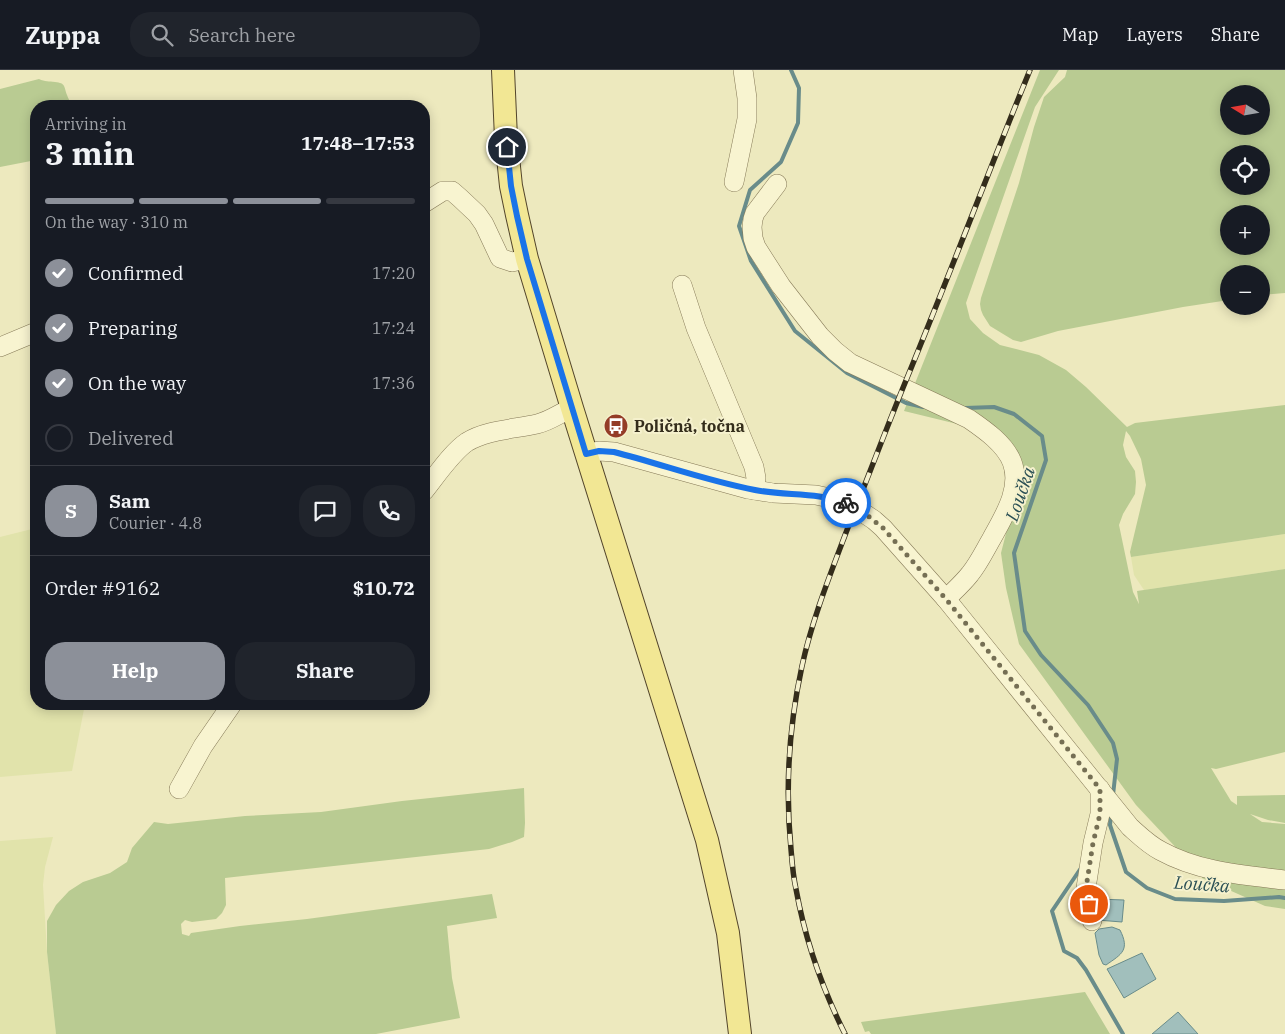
<!DOCTYPE html>
<meta charset="utf-8">
<style>
:root{--surface:#171b24;--page:#20242c;--text:#f1f3f6;--muted:#9ea1a6;--line:#363941;--accent:#8c9099}
body{margin:0;font-family:"IBM Plex Serif",serif;background:var(--page);color:var(--text);height:100vh;display:flex;flex-direction:column;font-size:19px;white-space:nowrap}
*{box-sizing:border-box;margin:0}
p{font-size:16px;color:var(--muted)}
.icon{flex:none;width:28px;height:28px;fill:none;stroke:currentColor;stroke-width:2;stroke-linecap:round;stroke-linejoin:round}
.map{position:relative;flex:1;overflow:hidden}
.sheet{position:absolute;left:30px;top:30px;width:400px;height:610px;display:flex;flex-direction:column;background:var(--surface);border-radius:20px;box-shadow:0 2px 12px #0003}
.sheet>*{flex:none}
.needle{width:32px;rotate:281deg}
.controls{position:absolute;left:1220px;top:15px;display:grid;gap:10px}
.controls a{display:grid;place-items:center;width:50px;height:50px;border-radius:50%;background:var(--surface);box-shadow:0 2px 12px #0003;font-size:25px}
.pin{position:absolute;display:grid;place-items:center;width:42px;height:42px;color:#fff;margin:-21px;border:2px solid #fff;border-radius:50%;box-shadow:0 1px 5px #0007}
.courier{position:absolute;display:grid;place-items:center;width:50px;height:50px;margin:-25px;border:4px solid #1a73e8;border-radius:50%;background:#fff;color:#222;box-shadow:0 1px 6px #0007}
.head em{font-style:normal;font-weight:800}
.head div{display:flex;flex-direction:column-reverse}
.head{display:flex;align-items:center;justify-content:space-between;height:85px;padding:0 15px}
h1{font-size:32px;font-weight:800;line-height:38px}
.bar{display:grid;grid-template-columns:repeat(4,1fr);gap:8px 5px;align-content:center;height:60px;padding:0 15px}
.bar i{height:6px;border-radius:4px;background:var(--line)}
.bar .current{background:var(--accent)}
.bar p{grid-column:span 4}
.line{display:flex;align-items:center;gap:12px;padding:0 15px;border-top:1px solid var(--line)}
.line div{flex:1}
.round{display:grid;place-items:center;flex:none;width:52px;height:52px;border-radius:20px;background:var(--page)}
ol{padding:0 15px;list-style:none}
li{display:flex;align-items:center;gap:15px;height:55px}
li p{margin-inline-start:auto}
li .icon{padding:5px;border-radius:50%;background:var(--accent);color:#fff;stroke-width:4}
li:last-child{color:var(--muted)}
li i{width:28px;height:28px;border:2px solid var(--line);border-radius:50%}
.cta{display:flex;gap:10px;margin-top:auto;padding:10px 15px}
.cta a{flex:1;height:58px;border-radius:20px;background:var(--accent);color:#fff;font-size:20px;font-weight:800;line-height:58px;text-align:center}
.cta a+a{background:var(--page);color:var(--text)}
header{display:flex;align-items:center;gap:30px;box-sizing:border-box;height:70px;padding:0 25px;background:var(--surface);border-bottom:1px solid var(--line)}
header strong{font-size:24px}
nav{display:flex;gap:28px;margin-inline-start:auto;font-size:18px}
.search{width:350px;height:45px;background:var(--page);display:flex;align-items:center;gap:12px;box-sizing:border-box;padding:0 18px;border-radius:20px;color:var(--muted);font-size:19px}
.map>svg:first-child{display:block}
.farmland{fill:#e1e3ab}
.green{fill:#b9cb92;fill-rule:evenodd}
.water{fill:#a1bfbc;stroke:#698c8a}
.lines{fill:none;stroke-linecap:round;stroke-linejoin:round}
.stream{stroke:#698c8a;stroke-width:4}
.minor-casing{stroke:#857957;stroke-width:20}
.major-casing{stroke:#53452b;stroke-width:24}
.minor{stroke:#f8f4d0;stroke-width:19}
.major{stroke:#f2e794;stroke-width:22}
.rail-casing{stroke:#342d1b;stroke-width:5.5}
.rail{stroke:#f5f1cd;stroke-width:4;stroke-dasharray:11;stroke-linecap:butt}
.done{stroke:#756f54;stroke-width:5;stroke-dasharray:0 9}
.route{stroke:#1a73e8;stroke-width:6}
.labels{text-anchor:middle;dominant-baseline:central;stroke-width:4;stroke-linejoin:round;paint-order:stroke}
.poi-label{font-size:16px;font-weight:bold;fill:#342d1b;stroke:#f5f1cd;text-anchor:start}
.water-label{font-size:18px;font-style:italic;fill:#2a4f54;stroke:#f5f1cd}
</style>
<header>
<strong>Zuppa</strong>
<div class="search"><svg class="icon" aria-label="search" viewBox="0 0 24 24"><circle cx="10" cy="10" r="6"/><path d="M15 15l6 6"/></svg>Search here</div>
<nav><a>Map</a><a>Layers</a><a>Share</a></nav>
</header>
<div class="map">
<svg width="1285" height="964" viewBox="0 0 1285 964">
<rect width="100%" height="100%" fill="#ede9be"/>
<g class="farmland">
<polygon points="36,458 36,634 85,634 72,701 0,707 0,467"/>
<polygon points="1285,464 1285,499 1144,520 1134,505 1131,487"/>
<polygon points="53,767 45,797 43,815 47,882 56,964 0,964 0,771"/>
</g>
<g class="green">
<polygon points="1040,0 1059,0 1035,37 966,233 970,249 983,263 1000,275 1039,285 1066,300 1086,317 1127,357 1135,353 1285,335 1285,464 1131,487 1130,482 1146,415 1141,389 1130,366 1126,361 1123,375 1126,387 1135,401 1136,412 1135,424 1123,444 1119,455 1133,522 1139,534 1137,521 1285,499 1285,682 1216,699 1211,698 1231,731 1237,735 1237,726 1285,725 1285,753 1268,750 1250,744 1262,752 1285,754 1285,839 1265,836 1202,808 1203,793 1181,783 1136,735 1019,574 1006,518 1001,483 1012,440 1018,409 990,362 904,341"/>
<path d="M 1067,0 L 1285,0 L 1285,223 L 1261,225 L 1261,204 L 1229,204 L 1229,230 L 1183,237 L 1058,261 L 1021,272 L 1013,270 L 990,256 L 983,245 L 981,240 L 980,234 L 981,228 L 1019,113 L 1034,57 L 1044,27 L 1065,7 ZM 1229,24 L 1261,24 L 1261,56 L 1229,56 ZM 1229,84 L 1261,84 L 1261,116 L 1229,116 ZM 1229,144 L 1261,144 L 1261,176 L 1229,176 Z"/>
<path d="M 39,9 C 45,12 49,11 55,12 C 66,13 64,17 67,25 C 68,29 71,32 72,36 L 36,36 L 36,90 L 0,97 L 0,19 Z"/>
<polygon points="524,718 525,753 524,767 512,772 489,779 225,808 226,835 222,843 216,849 192,852 185,850 181,854 182,864 189,866 191,863 240,856 307,849 492,824 497,848 447,856 452,908 460,948 376,964 56,964 47,882 47,851 56,835 69,821 83,812 110,803 127,792 132,778 154,752 168,754 245,746 321,742 402,731"/>
<polygon points="1085,922 1110,964 871,964 869,961 865,962 861,952"/>
</g>
<g class="water">
<polygon points="1097,829 1124,830 1122,852 1097,850"/>
<path d="M 1112,857 L 1120,860 C 1130,880 1122,884 1106,895 L 1103,894 L 1099,885 L 1095,863 L 1099,859 Z"/>
<polygon points="1142,883 1156,909 1124,928 1107,899"/>
<polygon points="1178,942 1198,964 1152,964"/>
</g>
<g class="lines">
<g class="stream">
<polyline points="791,0 799,18 798,53 781,92 750,120 739,156 751,191 795,261 847,303 906,333 923,337"/>
<polyline points="965,338 994,337 1014,344 1042,366 1046,390 1014,483 1025,561 1041,585 1088,635 1113,673 1117,689 1113,725"/>
<polyline points="1111,744 1110,755 1126,802 1147,818 1175,829 1224,831 1279,827 1285,828"/>
<polyline points="1081,798 1052,841 1064,881 1077,888 1086,900 1123,964"/>
</g>
<defs>
<g id="minor">
<polyline points="734,112 747,49 747,28 743,0"/>
<path d="M 777,114 L 755,143 L 753,149 L 752,157 L 753,168 L 756,177 L 781,216 L 820,266 L 835,281 L 850,293 L 969,349 C 985,360 1005,374 1012,392 C 1022,418 1004,446 992,468 C 985,480 979,493 970,504 C 963,513 954,521 946,529"/>
<polyline points="424,133 443,121 452,121 460,128 477,144 484,154 500,188 512,192 527,189"/>
<polyline points="682,215 696,258 754,397 756,408 755,420"/>
<polyline points="0,277 36,262"/>
<path d="M 586,384 L 599,381 L 614,382 L 748,419 L 773,423 L 816,425 L 834,429 L 853,436 L 874,450 L 883,458 L 946,529 L 1130,757 C 1140,766 1149,775 1161,781 C 1199,802 1243,805 1285,810"/>
<path d="M 424,421 C 436,406 452,382 467,372 C 486,360 515,359 537,354 C 550,351 560,343 572,338"/>
<polyline points="179,719 203,676 232,634"/>
<polyline points="1092,851 1086,818 1093,773 1100,744 1100,719"/>
</g>
<polyline id="major" points="503,0 506,68 511,116 517,145 527,189 572,338 707,770 728,863 740,964"/>
</defs>
<use href="#minor" class="minor-casing"/>
<use href="#major" class="major-casing"/>
<use href="#minor" class="minor"/>
<use href="#major" class="major"/>
<defs>
<path id="rail" d="M 845,964 C 822,918 805,869 796,819 C 793,806 792,792 791,779 C 785,718 789,656 802,596 C 812,550 830,505 847,460 C 867,410 886,359 907,308 C 949,206 988,103 1030,0"/>
</defs>
<use href="#rail" class="rail-casing"/>
<use href="#rail" class="rail"/>
</g>
<g class="lines">
<polyline class="done" points="846,433 862,441 883,458 946,529 1100,719 1100,744 1093,773 1086,818 1089,834"/>
<path class="route" d="M 507,77 L 511,116 L 517,146 L 527,189 L 586,384 L 599,381 L 614,382 C 661,394 707,411 755,420 C 786,426 817,422 846,433"/>
</g>
<defs>
<symbol id="bus-disc" viewBox="-11 -11 22 22"><circle r="9.5" fill="#943c27" stroke="#f5f1cd"/><path d="M-5-6H5V4H4V6H2V4H-2V6H-4V4H-5ZM-3.5-4V0h7V-4ZM-3.5 1.2v1.5H-2V1.2ZM2 1.2v1.5H3.5V1.2Z" fill="#fff"/></symbol>
</defs>
<g fill-rule="evenodd">
<use href="#bus-disc" x="602" y="342" width="28" height="28"/>
</g>
<g class="labels">
<g class="poi-label">
<text x="634" y="356">Poličná, točna</text>
</g>
<g class="water-label">
<text transform="translate(1020 424) rotate(-71)">Loučka</text>
<text transform="translate(1202 814) rotate(4)">Loučka</text>
</g>
</g>
</svg>
<div class="controls">
<a><svg class="needle" viewBox="-14 -14 28 28"><path d="M0-13l5 13h-10z" fill="#e53935"/><path d="M0 13l5-13h-10z" fill="#9ea1a6"/></svg></a>
<a><svg class="icon" aria-label="locate" viewBox="0 0 24 24"><circle cx="12" cy="12" r="6"/><path d="M12 2v4M12 18v4M2 12h4M18 12h4"/></svg></a>
<a>+</a>
<a>−</a>
</div>
<div class="pin" style="left:1089px;top:834px;background:#ea580c"><svg class="icon" aria-label="bag" viewBox="0 0 24 24"><path d="M5 8h14l-1 12H6zM9 8a3 3 0 0 1 6 0"/></svg></div>
<div class="pin" style="left:507px;top:77px;background:#1f2937"><svg class="icon" aria-label="home" viewBox="0 0 24 24"><path d="M3 11l9-7 9 7M6 9v11h12V9"/></svg></div>
<div class="courier" style="left:846px;top:433px"><svg class="icon" aria-label="bike" viewBox="0 0 24 24"><circle cx="6" cy="16" r="4"/><circle cx="18" cy="16" r="4"/><path d="M6 16l4-8h5l3 8M10 8l3 8H6M13 5h3"/></svg></div>
<section class="sheet">
<div class="head"><div><h1>3 min</h1><p>Arriving in</p></div><em>17:48–17:53</em></div>
<div class="bar"><i class="current"></i><i class="current"></i><i class="current"></i><i></i><p>On the way · 310 m</p></div>
<ol>
<li><svg class="icon" aria-label="check" viewBox="0 0 24 24"><path d="M5 12l5 5 9-10"/></svg>Confirmed<p>17:20</p></li>
<li><svg class="icon" aria-label="check" viewBox="0 0 24 24"><path d="M5 12l5 5 9-10"/></svg>Preparing<p>17:24</p></li>
<li><svg class="icon" aria-label="check" viewBox="0 0 24 24"><path d="M5 12l5 5 9-10"/></svg>On the way<p>17:36</p></li>
<li><i></i>Delivered</li>
</ol>
<div class="line" style="height:90px"><b class="round" style="background:var(--accent);color:#fff">S</b><div><b>Sam</b><p>Courier · 4.8</p></div><a class="round"><svg class="icon" aria-label="chat" viewBox="0 0 24 24"><path d="M4 5h16v11H9l-5 4z"/></svg></a><a class="round"><svg class="icon" aria-label="phone" viewBox="0 0 24 24"><path d="M5 4h4l2 5-3 2q2 4 5 5l2-3 5 2v4C11 20 4 13 5 4z"/></svg></a></div>
<div class="line" style="height:65px"><div>Order #9162</div><b>$10.72</b></div>
<div class="cta"><a>Help</a><a>Share</a></div>
</section>
</div>
